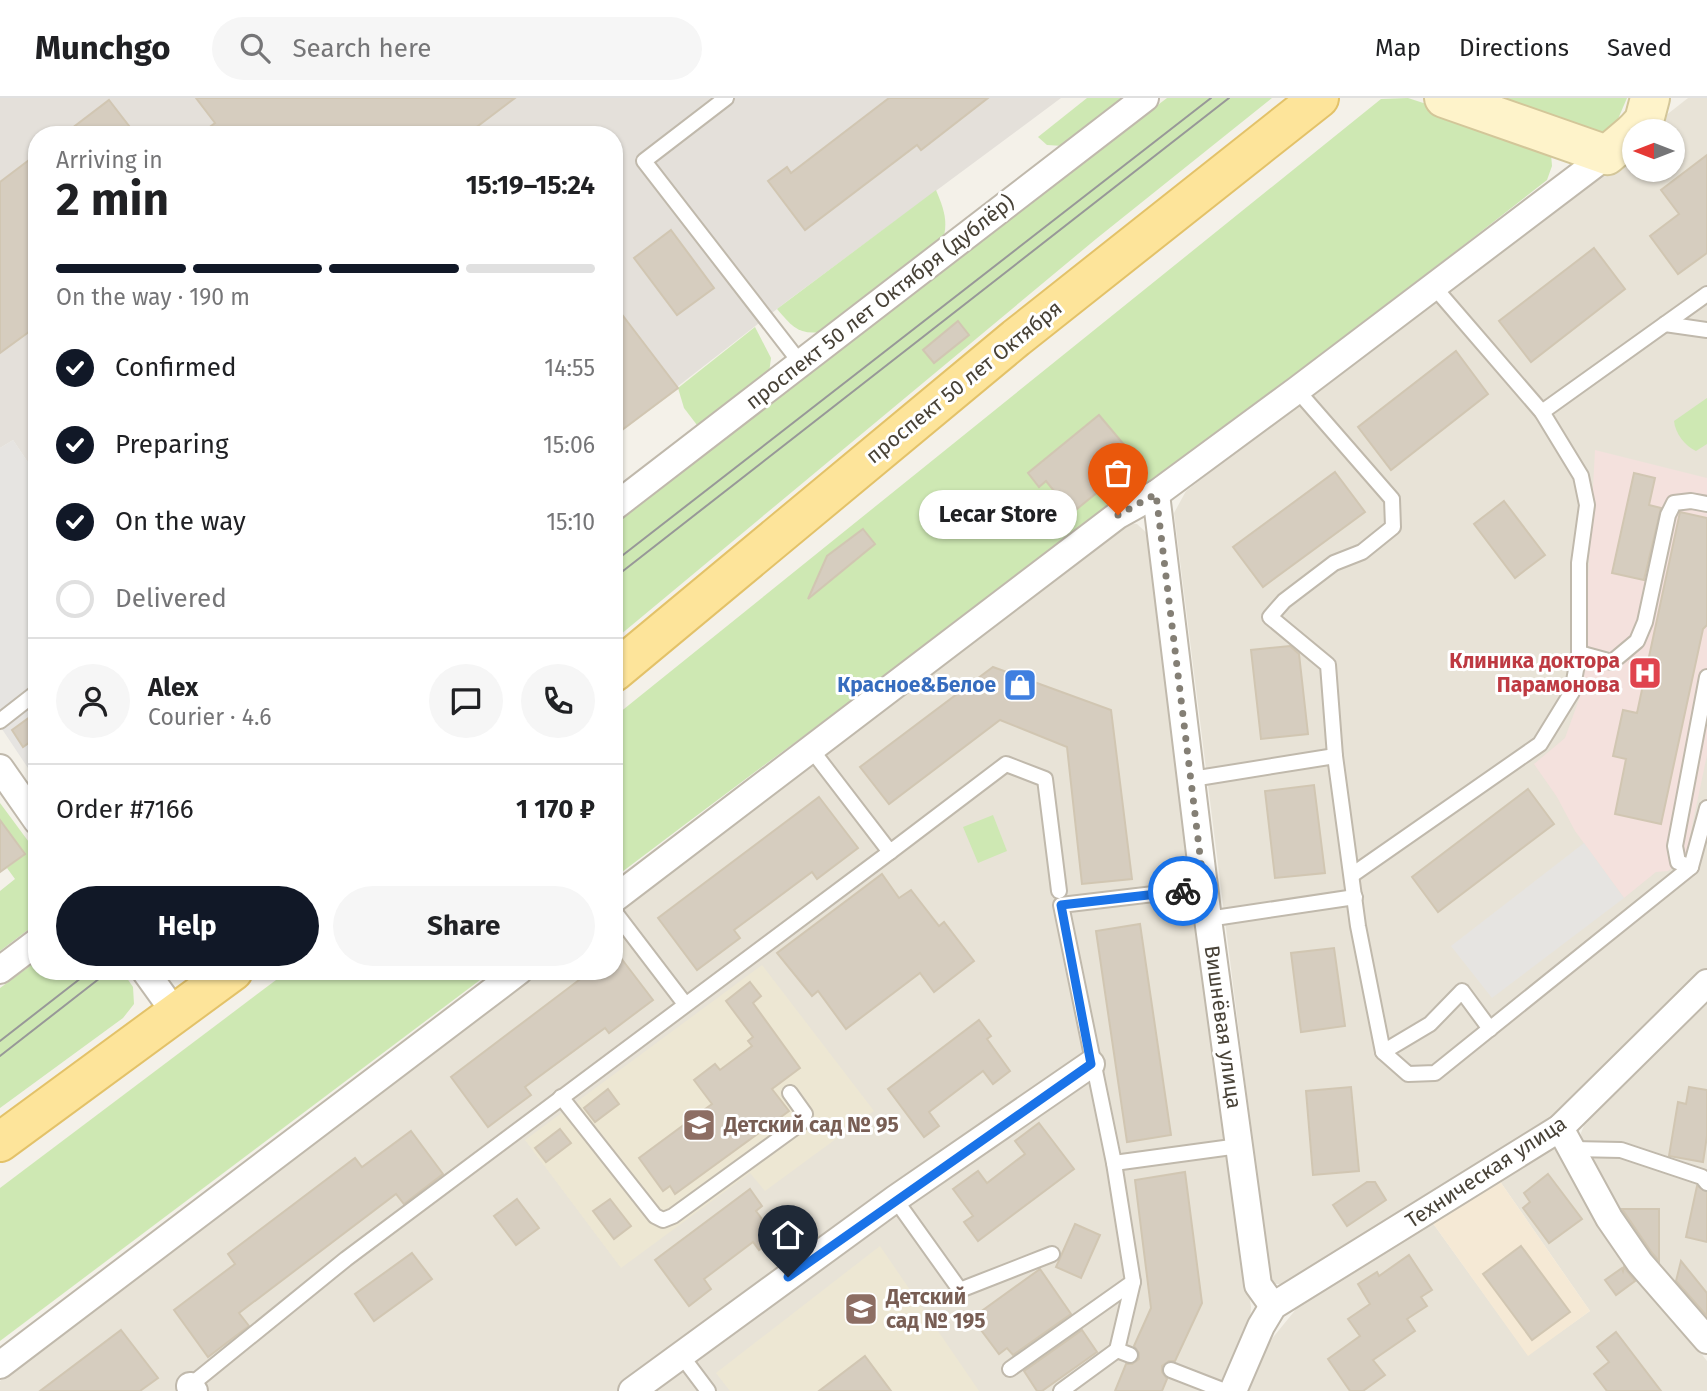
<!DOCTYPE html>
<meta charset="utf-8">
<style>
:root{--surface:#fff;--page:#f6f6f6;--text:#202124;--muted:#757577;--line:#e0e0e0;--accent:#111827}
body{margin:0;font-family:"Fira Sans",sans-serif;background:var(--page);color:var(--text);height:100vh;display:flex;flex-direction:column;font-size:26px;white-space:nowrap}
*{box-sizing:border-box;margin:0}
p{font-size:23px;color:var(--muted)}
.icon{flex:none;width:38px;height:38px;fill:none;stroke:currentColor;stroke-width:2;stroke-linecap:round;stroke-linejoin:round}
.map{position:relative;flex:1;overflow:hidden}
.side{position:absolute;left:28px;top:28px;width:595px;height:854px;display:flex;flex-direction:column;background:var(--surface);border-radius:28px;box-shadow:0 2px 5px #0004}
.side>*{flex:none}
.needle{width:46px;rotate:270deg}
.fabs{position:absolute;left:1622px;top:21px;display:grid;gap:14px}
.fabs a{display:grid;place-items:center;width:63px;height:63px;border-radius:50%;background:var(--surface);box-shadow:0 2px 5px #0004;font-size:35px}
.pin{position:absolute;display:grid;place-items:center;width:60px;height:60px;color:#fff;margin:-72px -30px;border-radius:50% 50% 50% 0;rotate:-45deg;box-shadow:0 0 7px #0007}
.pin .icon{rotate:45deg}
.courier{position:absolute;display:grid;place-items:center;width:70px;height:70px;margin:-35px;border:5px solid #1a73e8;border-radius:50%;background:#fff;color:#222;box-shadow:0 2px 9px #0007}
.bubble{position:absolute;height:49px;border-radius:24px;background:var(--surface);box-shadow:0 2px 5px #0004;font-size:23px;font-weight:700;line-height:49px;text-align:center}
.head em{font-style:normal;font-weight:700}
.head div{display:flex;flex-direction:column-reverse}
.head{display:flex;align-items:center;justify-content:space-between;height:119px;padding:0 28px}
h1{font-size:46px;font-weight:700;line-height:52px}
.bar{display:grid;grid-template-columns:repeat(4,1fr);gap:10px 7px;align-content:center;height:84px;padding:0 28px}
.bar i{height:9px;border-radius:5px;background:var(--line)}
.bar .on{background:var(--accent)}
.bar p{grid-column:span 4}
.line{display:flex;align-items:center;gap:18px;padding:0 28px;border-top:2px solid var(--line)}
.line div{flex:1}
.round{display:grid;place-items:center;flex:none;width:74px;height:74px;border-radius:37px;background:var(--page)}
ol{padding:0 28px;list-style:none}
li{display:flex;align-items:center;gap:21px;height:77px}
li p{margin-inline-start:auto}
li .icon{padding:7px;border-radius:50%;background:var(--accent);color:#fff;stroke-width:4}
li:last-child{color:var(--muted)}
li i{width:38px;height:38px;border:4px solid var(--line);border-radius:50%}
.primary-button{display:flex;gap:14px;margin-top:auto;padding:14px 28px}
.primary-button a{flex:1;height:80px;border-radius:42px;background:var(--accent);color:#fff;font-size:28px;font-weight:700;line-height:80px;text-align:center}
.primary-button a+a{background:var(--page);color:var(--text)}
header{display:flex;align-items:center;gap:42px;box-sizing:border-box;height:98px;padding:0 35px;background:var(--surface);border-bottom:2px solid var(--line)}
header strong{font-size:33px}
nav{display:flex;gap:38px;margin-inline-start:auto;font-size:24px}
.search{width:490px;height:63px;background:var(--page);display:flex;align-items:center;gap:18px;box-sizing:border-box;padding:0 24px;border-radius:38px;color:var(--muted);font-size:26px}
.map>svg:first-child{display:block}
.residential{fill:#e8e3d7}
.commercial{fill:#f5e9d5}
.industrial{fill:#e4e0da}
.education{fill:#ede7d3}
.medical{fill:#f4e1dd}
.green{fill:#cee8b3}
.parking{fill:#e6e4e1}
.building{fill:#d6cdbf;stroke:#d1c6b2;stroke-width:2}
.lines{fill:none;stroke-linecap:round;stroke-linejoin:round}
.service-casing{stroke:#c0b9ac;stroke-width:18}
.minor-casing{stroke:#c0b9ac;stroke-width:30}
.secondary-casing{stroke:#d3c699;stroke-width:42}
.primary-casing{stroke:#e3c269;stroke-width:42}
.service{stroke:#fff;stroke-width:14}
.minor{stroke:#fff;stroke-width:26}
.secondary{stroke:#fef3ca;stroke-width:38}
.primary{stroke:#fde49a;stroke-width:38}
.tram{stroke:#989898;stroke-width:2}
.done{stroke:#847f75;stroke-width:7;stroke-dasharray:0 12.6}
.route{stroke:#1a73e8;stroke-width:9}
.labels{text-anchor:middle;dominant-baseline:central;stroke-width:6;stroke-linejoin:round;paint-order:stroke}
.street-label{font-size:21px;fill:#484237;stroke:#fff}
.health-label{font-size:21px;font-weight:bold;fill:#be3a42;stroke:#fff;text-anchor:end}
.shop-label{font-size:21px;font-weight:bold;fill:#366cbe;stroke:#fff;text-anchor:end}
.education-label{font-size:21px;font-weight:bold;fill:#785e54;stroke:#fff;text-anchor:start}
</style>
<header>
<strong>Munchgo</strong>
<div class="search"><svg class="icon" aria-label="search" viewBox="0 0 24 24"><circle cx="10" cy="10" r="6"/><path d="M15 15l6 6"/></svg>Search here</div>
<nav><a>Map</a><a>Directions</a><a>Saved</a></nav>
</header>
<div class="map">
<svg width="1707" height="1293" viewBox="0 0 1707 1293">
<rect width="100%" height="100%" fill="#f4f1e9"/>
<g class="residential">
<polygon points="1688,0 1707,0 1707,872 1579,1002 1287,1186 1274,1186 1269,1174 1174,415 1186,393 1634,42 1634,72 1673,72 1673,33 1646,33"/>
<polygon points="1120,424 1137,426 1149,437 1251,1209 1250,1223 1221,1293 0,1293 0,1283 535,873 614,873 614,812"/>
<polygon points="1707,896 1707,1227 1646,1159 1583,1051 1581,1035 1587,1020"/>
<polygon points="1554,1051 1565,1057 1636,1172 1707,1263 1707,1293 1244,1293 1265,1249 1297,1210 1432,1124 1528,1257 1590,1213 1499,1082 1541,1055"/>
</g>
<polygon class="commercial" points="1499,1082 1590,1213 1528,1258 1432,1124"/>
<polygon class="industrial" points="0,0 1061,0 786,204 614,338 614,37 37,37 37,378 13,342 0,350"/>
<g class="education">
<polygon points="762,867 874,1013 765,1093 750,1075 621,1170 525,1042"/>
<polygon points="880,1148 979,1293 730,1293 716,1275"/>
</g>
<polygon class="medical" points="1595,352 1707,380 1707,657 1686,757 1668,773 1656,774 1624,800 1575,733 1557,699 1534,666 1565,640 1582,593"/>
<g class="green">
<polygon points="1087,0 1132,0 1063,48 1047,47 1038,39"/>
<polygon points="1167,0 1272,0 1096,141 614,542 614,419"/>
<path d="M 1408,0 L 1460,17 L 1551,56 L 1552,68 L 1547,82 C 1242,323 923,545 614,780 L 614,619 L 1381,1 Z"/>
<polygon points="1483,0 1627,0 1618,21 1596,41"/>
<path d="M 936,92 C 944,111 949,125 942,145 L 827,233 C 800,238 794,231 777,211 Z"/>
<polygon points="755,229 771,260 769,275 700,331 684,310 678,290"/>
<path d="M 1707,300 L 1707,346 L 1696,353 C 1685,348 1675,335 1674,323 Z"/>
<polygon points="0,705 37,755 37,825 0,853 0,793 15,781 7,770 25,756 0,722"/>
<polygon points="993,717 1007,753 978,765 963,729"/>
<polygon points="37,863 37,873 122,873 133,889 134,906 123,920 0,1010 0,890"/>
<polygon points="288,873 492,873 0,1243 0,1090"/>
</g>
<g class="parking">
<polygon points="13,342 37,378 37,676 34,679 0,628 0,350"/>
<polygon points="1584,745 1624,800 1492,900 1451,848"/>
</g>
<g class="building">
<polygon points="196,0 515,0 466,37 199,37 215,25"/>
<polygon points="889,0 988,0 921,52 917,47 805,132 768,83 787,69 791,75"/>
<polygon points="109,2 136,37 63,37"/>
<polygon points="37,56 37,228 0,255 0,84"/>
<polygon points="1707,57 1707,155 1678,176 1650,138 1679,116 1661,92"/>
<polygon points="671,132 714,190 677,217 634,160"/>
<polygon points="1594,150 1625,191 1531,264 1499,223"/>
<polygon points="614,206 678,290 614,338"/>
<polygon points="958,223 969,237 934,265 923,252"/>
<polygon points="1456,253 1488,296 1391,372 1358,329"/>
<polygon points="1099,317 1137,362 1072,415 1046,383 1039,389 1028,375"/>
<polygon points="1335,374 1365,414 1263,489 1233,449"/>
<polygon points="1634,375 1655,380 1649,407 1661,410 1644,482 1612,475"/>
<polygon points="1504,403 1545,457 1515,480 1474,426"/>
<polygon points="1680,414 1707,420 1707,527 1703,531 1661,726 1615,716 1626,661 1613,658 1623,612 1637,615"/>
<polygon points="863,431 875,446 808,501 827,458"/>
<polygon points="1290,548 1299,556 1308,636 1261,641 1251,552"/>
<polygon points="993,569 1111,612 1132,781 1082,786 1067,649 1000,622 889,706 860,669"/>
<polygon points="30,619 37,629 37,639 23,649 12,632"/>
<polygon points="1314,687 1325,775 1275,780 1265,693"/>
<polygon points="1528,691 1554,726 1438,814 1412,779"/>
<polygon points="819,699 858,750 817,781 812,774 734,832 740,840 697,872 658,820"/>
<polygon points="0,722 25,756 0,774"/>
<polygon points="882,776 899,800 911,792 939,828 944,824 974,863 934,894 920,875 846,931 818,893 812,898 777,855"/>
<polygon points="1140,826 1171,1037 1127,1044 1096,833"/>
<polygon points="1334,850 1345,928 1301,934 1291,855"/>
<polygon points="614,851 653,902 609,935 605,930 525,989 531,997 488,1029 451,979 591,873 614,873"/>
<polygon points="750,884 761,898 753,905 800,970 772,991 789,1013 675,1096 670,1088 663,1093 639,1060 712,1006 694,982 715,966 720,972 752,948 748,943 753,939 726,903"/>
<polygon points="979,922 991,938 987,941 1010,973 993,986 983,973 929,1014 939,1028 924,1039 888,991"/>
<polygon points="1351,989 1359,1073 1313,1077 1306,993"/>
<polygon points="1689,989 1707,992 1707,1038 1703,1064 1669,1058 1678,1004 1686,1006"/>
<polygon points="608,991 619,1006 595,1024 584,1010"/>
<polygon points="1039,1025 1074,1071 978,1143 964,1124 973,1118 953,1091 978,1073 987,1085 1025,1056 1015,1043"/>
<polygon points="560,1031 571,1045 546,1064 535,1050"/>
<polygon points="411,1033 443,1076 404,1106 396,1096 239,1215 249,1228 208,1259 174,1212 235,1166 228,1156 355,1060 362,1069"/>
<polygon points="1185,1074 1202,1205 1175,1263 1169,1263 1162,1268 1162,1274 1167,1281 1162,1293 1115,1293 1126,1266 1132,1266 1139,1261 1139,1255 1134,1248 1151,1210 1135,1082"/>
<polygon points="1548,1076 1582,1121 1549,1145 1523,1110 1530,1104 1524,1095"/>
<polygon points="1367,1084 1375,1084 1386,1102 1347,1128 1333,1107"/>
<polygon points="1697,1088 1707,1094 1707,1144 1686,1139"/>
<polygon points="750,1091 762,1108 756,1113 776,1140 759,1152 753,1144 704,1181 711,1191 689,1208 655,1162"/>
<polygon points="517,1101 539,1130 516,1147 494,1118"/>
<polygon points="610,1101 631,1128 614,1141 593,1113"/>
<polygon points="1622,1111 1659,1111 1659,1163 1652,1155"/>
<polygon points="1075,1126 1100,1137 1081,1180 1056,1169"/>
<polygon points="1521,1148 1570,1214 1532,1242 1483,1176"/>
<polygon points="412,1155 432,1181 374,1223 355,1196"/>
<polygon points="1409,1157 1432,1192 1421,1199 1427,1208 1407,1221 1415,1233 1373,1262 1385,1277 1363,1293 1350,1293 1328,1261 1360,1238 1348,1221 1370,1206 1358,1186 1377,1174 1379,1178"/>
<polygon points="1681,1163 1707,1195 1707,1218 1676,1183"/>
<polygon points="1624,1169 1635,1183 1616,1197 1605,1182 1622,1170 1623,1173"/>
<polygon points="1040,1171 1071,1216 1013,1257 1007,1250 999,1256 972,1220"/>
<polygon points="121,1232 158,1280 140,1293 40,1293"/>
<polygon points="1082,1232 1097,1254 1042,1293 1037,1293 1024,1273"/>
<polygon points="1616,1234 1661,1293 1607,1293 1594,1276 1609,1264 1597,1249"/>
<polygon points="865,1258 891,1293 819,1293"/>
</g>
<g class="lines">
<defs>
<g id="service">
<polyline points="726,0 644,63 802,267"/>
<polyline points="1665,226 1707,232"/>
<polyline points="1297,292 1392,401 1393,429 1362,454 1334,465 1284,503 1270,519 1328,567 1335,658 1358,828 1383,954 1408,976 1435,975 1691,769 1707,710"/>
<polyline points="1542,314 1707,196"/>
<polyline points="1579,555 1612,564 1637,543 1645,524 1668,417 1674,405 1691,403 1707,406"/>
<polyline points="0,623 37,594"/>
<polyline points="811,651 890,754 1006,666 1045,681 1059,793"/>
<polyline points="1192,681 1335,658"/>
<polyline points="1691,769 1678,764 1675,748 1707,579"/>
<polyline points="1352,777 1540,646 1572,594 1579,555 1579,465 1587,407 1581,378 1542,314 1435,190"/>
<polyline points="614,813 685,906"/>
<polyline points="1208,821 1355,799"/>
<polyline points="1383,954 1430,926 1462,893 1490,931"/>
<polyline points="561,999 655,1118 663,1122 673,1118 801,1025 805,1016 790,995"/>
<polyline points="1573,1051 1621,1052 1702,1079 1707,1085"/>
<polyline points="1114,1065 1239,1048"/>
<polyline points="895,1101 960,1192 1052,1156"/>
<polyline points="681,1257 708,1293"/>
<polyline points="1130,1257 1117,1252 1133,1184 1114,1065 1061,807 1204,790"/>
<polyline points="1010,1271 1133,1184"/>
<polyline points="1171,1272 1225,1293"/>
<polyline points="187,1290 346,1161 890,754"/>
<polyline points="1061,1293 1117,1252"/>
</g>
<g id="minor">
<polyline points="1156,396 1208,821 1258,1187 1273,1208"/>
<polyline points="614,409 1145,0"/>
<polyline points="0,670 37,723"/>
<polyline points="614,801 1118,417 1156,396 1297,292 1607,57"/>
<polyline points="0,872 37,844"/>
<polyline points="145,873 176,916"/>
<polyline points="1560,1030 1609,1120 1640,1165 1707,1242"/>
<polyline points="0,1267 519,873"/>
<polyline points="190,1288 194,1293"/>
<polyline points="632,1293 895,1101 1091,966"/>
<polyline points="1233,1293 1261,1228 1273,1208 1560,1030 1707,885"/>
</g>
<g id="secondary">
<polyline points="1444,0 1607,57 1634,34"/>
<polyline points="1635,33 1644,23 1650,0"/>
</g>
<g id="primary">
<polyline points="614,574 1016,240 1319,0"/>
<polyline points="0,1044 233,873"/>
</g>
</defs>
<use href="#service" class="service-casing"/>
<use href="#minor" class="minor-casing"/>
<use href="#secondary" class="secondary-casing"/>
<use href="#primary" class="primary-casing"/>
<use href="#service" class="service"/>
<use href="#minor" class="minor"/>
<use href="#secondary" class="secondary"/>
<use href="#primary" class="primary"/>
<g class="tram">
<polyline points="614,464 1211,0"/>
<polyline points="614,480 1229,0"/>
<polyline points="0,943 90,873"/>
<polyline points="0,958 109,873"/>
</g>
</g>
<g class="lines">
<polyline class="done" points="1118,417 1156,396 1204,790 1183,793"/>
<polyline class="route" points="788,1179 1091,966 1061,807 1183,793"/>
</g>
<defs>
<symbol id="hospital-square" viewBox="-11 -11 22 22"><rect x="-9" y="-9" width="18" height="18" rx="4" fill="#e0444e" stroke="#fff"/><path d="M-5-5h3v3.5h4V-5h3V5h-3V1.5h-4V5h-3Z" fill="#fff"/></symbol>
<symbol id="shop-square" viewBox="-11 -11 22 22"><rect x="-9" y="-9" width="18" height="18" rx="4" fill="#3f7fe0" stroke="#fff"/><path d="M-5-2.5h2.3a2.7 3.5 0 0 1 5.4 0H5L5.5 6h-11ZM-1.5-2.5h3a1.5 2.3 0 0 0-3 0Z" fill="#fff"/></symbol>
<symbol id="school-square" viewBox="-11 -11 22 22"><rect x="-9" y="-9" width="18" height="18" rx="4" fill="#8d6e63" stroke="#fff"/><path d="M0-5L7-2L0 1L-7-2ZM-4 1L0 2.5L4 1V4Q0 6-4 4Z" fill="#fff"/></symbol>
</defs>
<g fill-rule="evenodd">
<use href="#hospital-square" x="1626" y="556" width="38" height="38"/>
<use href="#shop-square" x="1001" y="568" width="38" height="38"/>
<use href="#school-square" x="680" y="1008" width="38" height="38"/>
<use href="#school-square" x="842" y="1192" width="38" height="38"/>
</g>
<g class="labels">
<g class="street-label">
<text transform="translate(880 204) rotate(-38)">проспект 50 лет Октября (дублёр)</text>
<text transform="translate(964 284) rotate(-39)">проспект 50 лет Октября</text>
<text transform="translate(1223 929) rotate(82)">Вишнёвая улица</text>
<text transform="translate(1486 1074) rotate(-33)">Техническая улица</text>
</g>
<g class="health-label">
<text x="1620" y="563">Клиника доктора<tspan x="1620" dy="24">Парамонова</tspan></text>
</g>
<g class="shop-label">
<text x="996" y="587">Красное&amp;Белое</text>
</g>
<g class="education-label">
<text x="724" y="1027">Детский сад № 95</text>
<text x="886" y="1199">Детский<tspan x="886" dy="24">сад № 195</tspan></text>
</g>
</g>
</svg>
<div class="fabs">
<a><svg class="needle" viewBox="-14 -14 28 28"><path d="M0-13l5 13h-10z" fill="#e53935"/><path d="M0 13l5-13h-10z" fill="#757577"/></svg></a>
</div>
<div class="pin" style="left:1118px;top:417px;background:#ea580c"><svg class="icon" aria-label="bag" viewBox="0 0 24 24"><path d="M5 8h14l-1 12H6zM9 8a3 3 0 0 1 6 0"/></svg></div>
<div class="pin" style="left:788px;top:1179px;background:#1f2937"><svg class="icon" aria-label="home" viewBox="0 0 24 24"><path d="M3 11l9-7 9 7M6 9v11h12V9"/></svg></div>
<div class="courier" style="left:1183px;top:793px"><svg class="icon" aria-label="bike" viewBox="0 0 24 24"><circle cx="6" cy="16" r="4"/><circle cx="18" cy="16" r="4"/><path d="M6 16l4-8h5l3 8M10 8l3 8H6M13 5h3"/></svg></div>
<div class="bubble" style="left:919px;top:392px;width:158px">Lecar Store</div>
<section class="side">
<div class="head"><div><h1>2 min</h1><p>Arriving in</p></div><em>15:19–15:24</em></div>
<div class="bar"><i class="on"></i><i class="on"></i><i class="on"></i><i></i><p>On the way · 190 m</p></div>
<ol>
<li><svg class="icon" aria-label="check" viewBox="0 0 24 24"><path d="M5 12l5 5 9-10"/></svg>Confirmed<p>14:55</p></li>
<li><svg class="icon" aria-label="check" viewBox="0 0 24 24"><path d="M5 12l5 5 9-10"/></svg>Preparing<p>15:06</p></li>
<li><svg class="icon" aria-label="check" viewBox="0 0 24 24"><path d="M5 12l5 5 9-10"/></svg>On the way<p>15:10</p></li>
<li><i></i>Delivered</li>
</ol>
<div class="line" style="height:126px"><a class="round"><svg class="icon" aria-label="person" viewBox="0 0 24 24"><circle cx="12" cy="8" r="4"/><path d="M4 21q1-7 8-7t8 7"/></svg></a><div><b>Alex</b><p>Courier · 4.6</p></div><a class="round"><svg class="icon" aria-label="chat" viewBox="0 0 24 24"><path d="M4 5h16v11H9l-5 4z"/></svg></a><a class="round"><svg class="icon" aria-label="phone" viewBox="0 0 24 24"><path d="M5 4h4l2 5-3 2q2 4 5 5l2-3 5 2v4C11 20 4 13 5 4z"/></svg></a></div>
<div class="line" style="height:91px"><div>Order #7166</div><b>1 170 ₽</b></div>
<div class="primary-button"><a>Help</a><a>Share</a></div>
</section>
</div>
